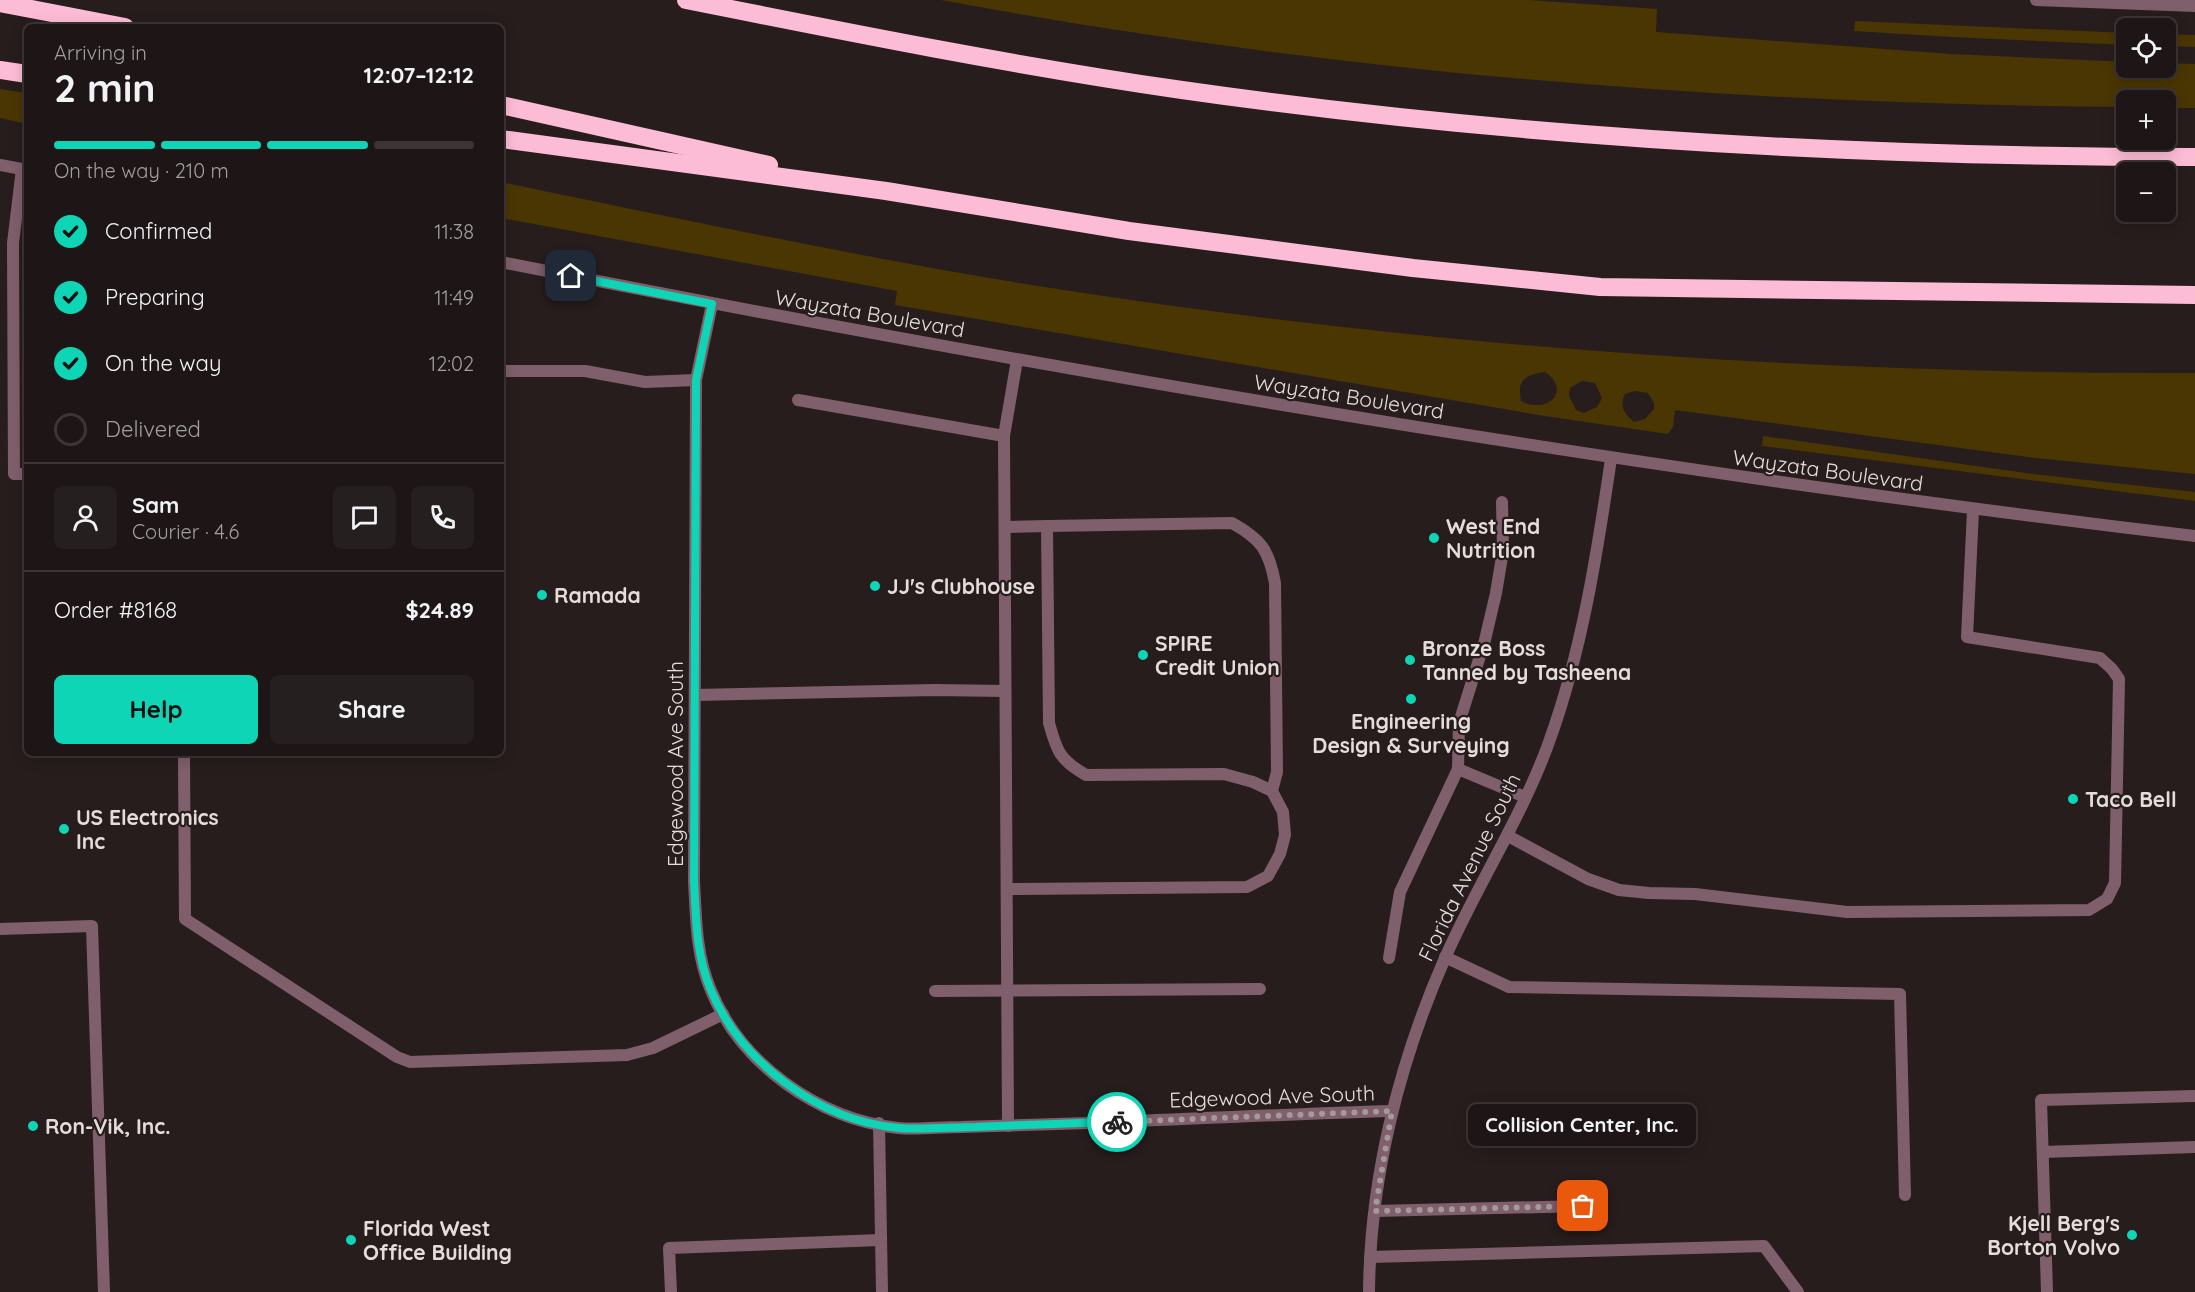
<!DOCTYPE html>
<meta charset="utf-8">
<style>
:root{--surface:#1e1616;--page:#261f1f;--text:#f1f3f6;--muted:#a19fa1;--line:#3c3535;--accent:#0dd5b5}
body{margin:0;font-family:Quicksand,sans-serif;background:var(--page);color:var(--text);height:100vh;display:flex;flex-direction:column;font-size:22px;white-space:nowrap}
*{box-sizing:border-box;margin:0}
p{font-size:20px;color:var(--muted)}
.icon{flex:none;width:33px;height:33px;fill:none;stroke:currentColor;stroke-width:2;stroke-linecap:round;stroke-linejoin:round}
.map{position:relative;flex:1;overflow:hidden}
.panel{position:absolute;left:24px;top:24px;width:480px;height:732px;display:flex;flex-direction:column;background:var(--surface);border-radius:9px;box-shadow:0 3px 15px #0003,0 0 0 2px var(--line)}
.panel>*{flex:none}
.controls{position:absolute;left:2116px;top:18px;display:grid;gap:12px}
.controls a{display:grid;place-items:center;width:60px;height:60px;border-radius:9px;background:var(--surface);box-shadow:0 3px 15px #0003,0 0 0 2px var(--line);font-size:30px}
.pin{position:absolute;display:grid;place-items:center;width:51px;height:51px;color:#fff;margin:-26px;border-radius:12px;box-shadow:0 3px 9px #0006}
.courier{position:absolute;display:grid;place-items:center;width:60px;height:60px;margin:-30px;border:4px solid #0dd5b5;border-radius:50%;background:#fff;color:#222;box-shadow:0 2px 8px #0007}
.bubble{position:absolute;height:42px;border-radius:9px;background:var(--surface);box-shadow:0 3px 15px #0003,0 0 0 2px var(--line);font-size:20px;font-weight:700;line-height:42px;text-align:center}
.summary em{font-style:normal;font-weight:700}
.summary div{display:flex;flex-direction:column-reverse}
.summary{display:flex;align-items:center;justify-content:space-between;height:102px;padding:0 30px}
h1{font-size:39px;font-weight:700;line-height:45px}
.bar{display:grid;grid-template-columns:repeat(4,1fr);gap:9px 6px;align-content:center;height:72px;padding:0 30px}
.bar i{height:8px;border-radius:4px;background:var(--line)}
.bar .active{background:var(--accent)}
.bar p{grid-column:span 4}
.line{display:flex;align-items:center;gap:15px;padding:0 30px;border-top:2px solid var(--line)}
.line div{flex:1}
.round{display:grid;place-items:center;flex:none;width:63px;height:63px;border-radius:9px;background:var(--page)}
ol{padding:0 30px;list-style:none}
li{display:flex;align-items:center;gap:18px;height:66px}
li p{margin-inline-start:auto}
li .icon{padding:6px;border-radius:50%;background:var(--accent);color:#111;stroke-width:4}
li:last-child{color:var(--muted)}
li i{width:33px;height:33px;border:3px solid var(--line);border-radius:50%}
.cta{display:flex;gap:12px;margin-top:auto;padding:12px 30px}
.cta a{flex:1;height:69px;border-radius:9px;background:var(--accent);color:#111;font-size:24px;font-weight:700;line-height:69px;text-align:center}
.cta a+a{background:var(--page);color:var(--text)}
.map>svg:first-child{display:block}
.green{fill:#4a3602;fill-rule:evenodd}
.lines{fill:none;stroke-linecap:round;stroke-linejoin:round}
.service{stroke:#805f6c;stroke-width:12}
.minor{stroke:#805f6c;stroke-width:12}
.tertiary{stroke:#805f6c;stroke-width:12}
.motorway{stroke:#fdbcd6;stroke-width:18}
.done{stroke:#a39a99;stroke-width:6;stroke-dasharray:0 10.8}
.route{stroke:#0dd5b5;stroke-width:8}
.poi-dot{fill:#0dd5b5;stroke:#281d1d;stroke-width:2}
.labels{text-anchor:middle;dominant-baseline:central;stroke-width:4.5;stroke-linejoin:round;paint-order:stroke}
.street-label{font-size:21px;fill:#e5dddc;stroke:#281d1d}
.poi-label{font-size:21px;font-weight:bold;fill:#e5dddc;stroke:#281d1d;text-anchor:start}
</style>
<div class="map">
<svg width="2195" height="1292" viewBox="0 0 2195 1292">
<rect width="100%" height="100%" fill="#281d1d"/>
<g class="green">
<path d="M 941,0 L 1528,0 L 1657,9 L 1656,32 L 1951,54 L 2127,62 L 2127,68 L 2166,68 L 2166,63 L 2195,64 L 2195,108 L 2166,108 L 2166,100 L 2127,100 L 2127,107 C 1730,104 1332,73 941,0 Z"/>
<polygon points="1855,21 2127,33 2127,45 1951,37 1854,31"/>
<polygon points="2166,34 2195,35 2195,47 2166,46"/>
<polygon points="0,89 27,93 27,124 0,118"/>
<path d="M 501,182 C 686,220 871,260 1057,289 C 1433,347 1815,374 2195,373 L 2195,474 L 2036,458 L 1675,410 L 1673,427 L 1668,434 L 1545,416 L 895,305 L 897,291 L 501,218 ZM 1545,372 C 1572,390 1548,415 1521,401 C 1517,380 1524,375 1545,372 ZM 1582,381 L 1595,383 L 1602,398 L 1597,407 L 1584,413 L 1576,410 L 1569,396 L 1570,388 ZM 1635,391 L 1648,393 L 1654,403 L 1654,409 L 1645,419 L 1634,422 C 1624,413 1619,407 1625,394 Z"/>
<polygon points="1763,436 2033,474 2195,492 2195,501 1762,446"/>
</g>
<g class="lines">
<g class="service">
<polyline points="22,169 13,243 14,474 27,474"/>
<polyline points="501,371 585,371 645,382 696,380"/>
<polyline points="798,400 1004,436"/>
<polyline points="1502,502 1503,551 1496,593 1485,640 1459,723 1458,769 1525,797"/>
<polyline points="1005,527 1047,526"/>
<polyline points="695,695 935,690 1005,691"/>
<polyline points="184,753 185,919 397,1057 410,1062 627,1055 653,1048 723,1014"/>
<polyline points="1508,836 1588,879 1619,890 1649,893 1695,894 1847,912 2089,910 2107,899 2115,883 2119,679 2112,669 2100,658 1967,637 1973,510"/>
<path d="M 1007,889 L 1247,887 L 1268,876 L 1280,854 L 1285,835 L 1283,812 L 1272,791 L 1253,782 L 1224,774 L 1086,775 C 1060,760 1057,752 1049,723 L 1047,526 L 1232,523 C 1261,539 1269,550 1275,583 L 1277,772 L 1272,791"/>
<polyline points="0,929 92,926 104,1292"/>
<polyline points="1445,957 1509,987 1900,994 1905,1195"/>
<polyline points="1389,958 1400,892 1458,769"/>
<polyline points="935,991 1260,989"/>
<polyline points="879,1123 882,1292"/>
<polyline points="1008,1126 1004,436 1017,360"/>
<polyline points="2043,1152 2195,1147"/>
<polyline points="1375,1211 1583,1206"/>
<polyline points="1370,1257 1764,1246 1798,1292"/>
<polyline points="671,1292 669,1248 880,1240"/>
<polyline points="2047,1292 2041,1100 2195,1096"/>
</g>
<g class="minor">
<path d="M 712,304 L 696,380 L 694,881 C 696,917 696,954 710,988 C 740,1064 818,1119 898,1128 C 918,1130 940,1127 961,1127 C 1003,1126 1046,1124 1088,1123 C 1189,1119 1291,1114 1392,1111"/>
<path d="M 1369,1292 C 1370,1178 1399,1063 1445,958 C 1477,885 1522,817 1549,742 C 1582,651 1597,554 1611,459"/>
</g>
<g class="tertiary">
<polyline points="2036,0 2195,6"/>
<polyline points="0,165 27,170"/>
<path d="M 501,262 C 1062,373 1627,469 2195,536"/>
</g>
<g class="motorway">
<path d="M 686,0 C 851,33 1016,66 1182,90 C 1517,138 1857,157 2195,157"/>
<polyline points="0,3 125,27"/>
<polyline points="0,70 27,74"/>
<polyline points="501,105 769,165"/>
<polyline points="501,139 886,191 1129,231 1413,268 1600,287 2195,295"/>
</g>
</g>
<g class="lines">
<polyline class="done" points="1117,1122 1392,1111 1375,1211 1583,1206"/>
<path class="route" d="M 571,276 L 712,304 L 696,380 L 694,881 C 696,917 696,954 710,988 C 740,1062 819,1121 899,1128 C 924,1130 951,1127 976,1127 C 1023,1125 1070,1123 1117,1122"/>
</g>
<g class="poi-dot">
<circle cx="1434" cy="538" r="6"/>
<circle cx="875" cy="586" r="6"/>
<circle cx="542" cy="595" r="6"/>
<circle cx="1143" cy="655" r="6"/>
<circle cx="1410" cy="660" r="6"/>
<circle cx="1411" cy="699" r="6"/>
<circle cx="2073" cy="799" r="6"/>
<circle cx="64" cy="829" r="6"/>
<circle cx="33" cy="1126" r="6"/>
<circle cx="2132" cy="1235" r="6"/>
<circle cx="351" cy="1240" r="6"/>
</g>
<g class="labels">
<g class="street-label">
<text transform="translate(870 313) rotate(10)">Wayzata Boulevard</text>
<text transform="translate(1349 396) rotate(9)">Wayzata Boulevard</text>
<text transform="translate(1828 470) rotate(8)">Wayzata Boulevard</text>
<text transform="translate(675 764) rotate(-90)">Edgewood Ave South</text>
<text transform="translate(1469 867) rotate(-64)">Florida Avenue South</text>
<text transform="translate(1272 1096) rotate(-2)">Edgewood Ave South</text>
</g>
<g class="poi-label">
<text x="1446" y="526">West End<tspan x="1446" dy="24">Nutrition</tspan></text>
<text x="887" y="586">JJ's Clubhouse</text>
<text x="554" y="595">Ramada</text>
<text x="1155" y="643">SPIRE<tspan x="1155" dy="24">Credit Union</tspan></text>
<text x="1422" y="648">Bronze Boss<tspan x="1422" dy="24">Tanned by Tasheena</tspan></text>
<text x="1411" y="721" text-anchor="middle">Engineering<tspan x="1411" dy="24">Design &amp; Surveying</tspan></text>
<text x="2085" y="799">Taco Bell</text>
<text x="76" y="817">US Electronics<tspan x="76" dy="24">Inc</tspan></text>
<text x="45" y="1126">Ron-Vik, Inc.</text>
<text x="2120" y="1223" text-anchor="end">Kjell Berg's<tspan x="2120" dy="24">Borton Volvo</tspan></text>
<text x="363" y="1228">Florida West<tspan x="363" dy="24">Office Building</tspan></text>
</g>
</g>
</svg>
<div class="controls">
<a><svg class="icon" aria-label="locate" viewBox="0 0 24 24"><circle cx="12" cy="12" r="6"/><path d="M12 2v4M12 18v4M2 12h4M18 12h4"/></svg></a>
<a>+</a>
<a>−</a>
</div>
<div class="pin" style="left:1583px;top:1206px;background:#ea580c"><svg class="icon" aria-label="bag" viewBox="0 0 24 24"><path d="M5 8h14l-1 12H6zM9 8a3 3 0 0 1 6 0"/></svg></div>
<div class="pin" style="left:571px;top:276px;background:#1f2937"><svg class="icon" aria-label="home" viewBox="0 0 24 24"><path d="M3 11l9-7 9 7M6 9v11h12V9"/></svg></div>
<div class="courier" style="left:1117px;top:1122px"><svg class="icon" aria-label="bike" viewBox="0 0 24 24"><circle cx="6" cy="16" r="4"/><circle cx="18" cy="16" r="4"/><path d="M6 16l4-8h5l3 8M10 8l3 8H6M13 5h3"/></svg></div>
<div class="bubble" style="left:1468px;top:1104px;width:228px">Collision Center, Inc.</div>
<section class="panel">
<div class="summary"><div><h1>2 min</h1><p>Arriving in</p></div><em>12:07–12:12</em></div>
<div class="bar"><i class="active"></i><i class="active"></i><i class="active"></i><i></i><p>On the way · 210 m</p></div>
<ol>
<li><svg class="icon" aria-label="check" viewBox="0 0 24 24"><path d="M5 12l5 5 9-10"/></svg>Confirmed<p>11:38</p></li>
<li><svg class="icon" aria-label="check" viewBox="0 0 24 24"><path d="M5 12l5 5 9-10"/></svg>Preparing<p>11:49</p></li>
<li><svg class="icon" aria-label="check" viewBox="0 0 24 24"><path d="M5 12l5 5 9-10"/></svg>On the way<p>12:02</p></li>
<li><i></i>Delivered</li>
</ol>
<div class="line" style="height:108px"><a class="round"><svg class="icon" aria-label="person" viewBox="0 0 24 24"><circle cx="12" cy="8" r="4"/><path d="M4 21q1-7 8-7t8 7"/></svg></a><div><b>Sam</b><p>Courier · 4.6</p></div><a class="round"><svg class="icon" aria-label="chat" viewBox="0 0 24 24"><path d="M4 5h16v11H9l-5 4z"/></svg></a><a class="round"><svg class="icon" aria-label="phone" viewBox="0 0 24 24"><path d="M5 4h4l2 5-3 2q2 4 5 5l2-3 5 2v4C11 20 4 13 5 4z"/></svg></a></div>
<div class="line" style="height:78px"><div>Order #8168</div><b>$24.89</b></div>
<div class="cta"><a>Help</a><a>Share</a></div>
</section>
</div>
